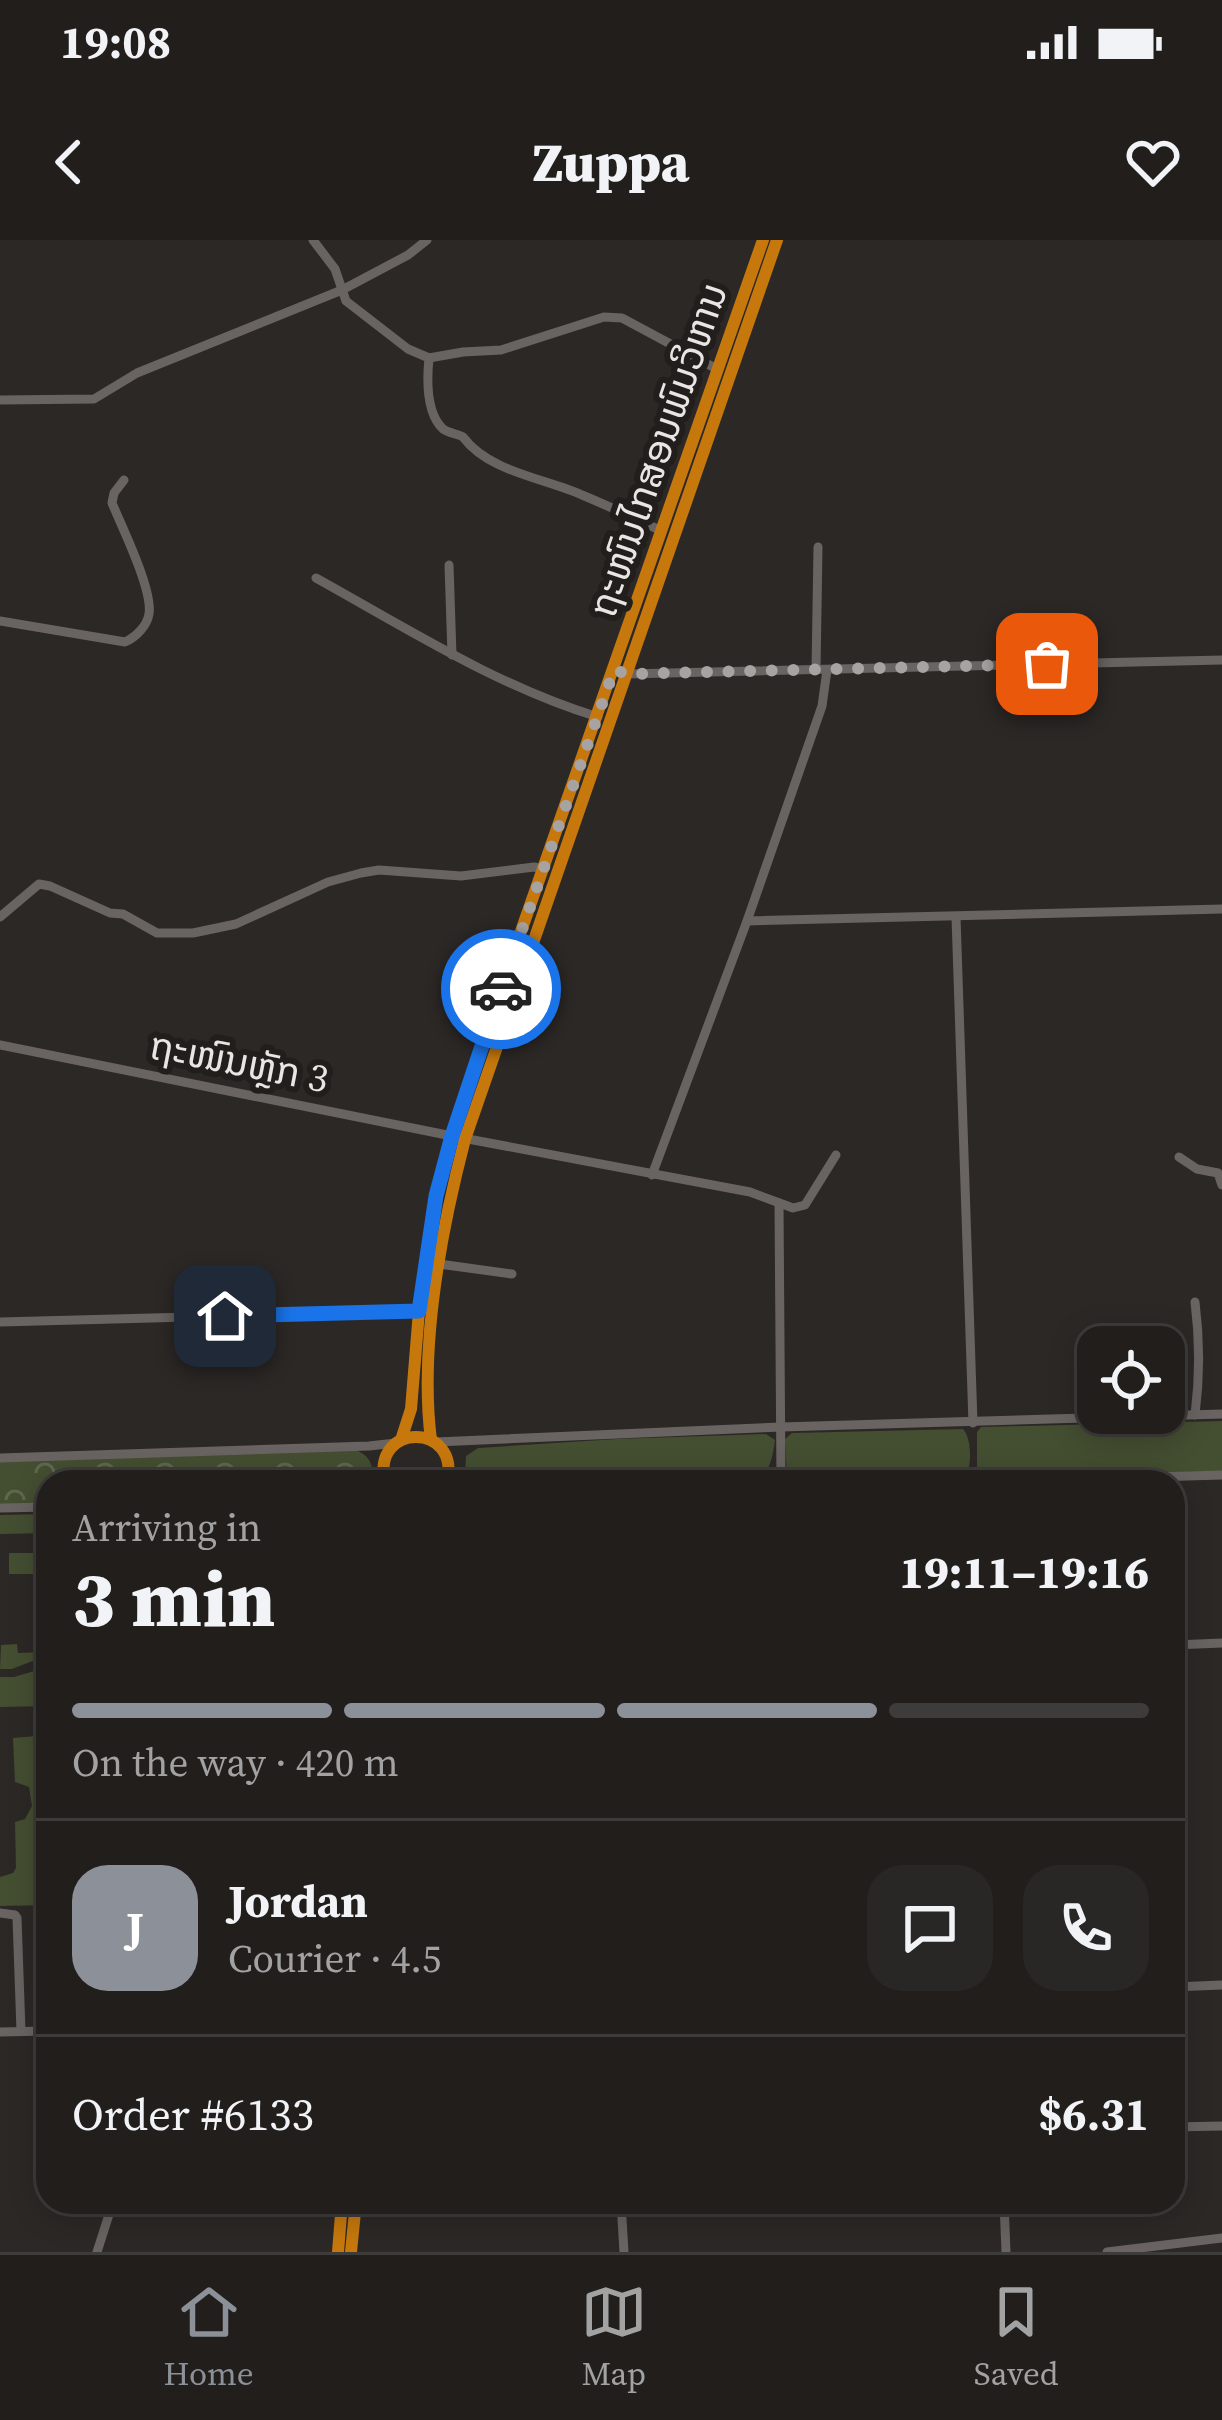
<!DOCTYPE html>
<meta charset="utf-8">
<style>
:root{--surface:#211e1c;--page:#292725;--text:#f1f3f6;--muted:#a2a2a3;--line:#3e3c3b;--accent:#8c9099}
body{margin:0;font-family:"Source Serif 4","Noto Sans Lao",serif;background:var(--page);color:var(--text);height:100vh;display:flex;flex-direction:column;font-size:45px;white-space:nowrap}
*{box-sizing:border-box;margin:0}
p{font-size:39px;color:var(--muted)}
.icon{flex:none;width:66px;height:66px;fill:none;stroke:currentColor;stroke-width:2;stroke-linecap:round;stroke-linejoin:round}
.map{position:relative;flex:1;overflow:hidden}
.details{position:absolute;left:36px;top:1230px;width:1149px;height:744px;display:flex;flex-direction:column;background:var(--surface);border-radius:36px;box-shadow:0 6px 30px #0003,0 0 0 3px var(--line)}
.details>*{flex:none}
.fabs{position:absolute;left:1077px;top:1086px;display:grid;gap:24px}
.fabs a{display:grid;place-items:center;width:108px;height:108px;border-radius:24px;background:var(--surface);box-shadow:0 6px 30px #0003,0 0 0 3px var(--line);font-size:60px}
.pin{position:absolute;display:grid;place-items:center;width:102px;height:102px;color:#fff;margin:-51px;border-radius:24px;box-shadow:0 6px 18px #0006}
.courier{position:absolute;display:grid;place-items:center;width:120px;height:120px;margin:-60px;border:9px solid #1a73e8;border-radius:50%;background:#fff;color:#222;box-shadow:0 3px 15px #0007}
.head em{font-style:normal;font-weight:800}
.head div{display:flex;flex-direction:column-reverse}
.head{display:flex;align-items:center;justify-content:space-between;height:204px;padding:0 36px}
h1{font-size:78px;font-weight:800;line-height:90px}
.bar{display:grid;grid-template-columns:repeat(4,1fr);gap:18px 12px;align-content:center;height:144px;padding:0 36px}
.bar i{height:15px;border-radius:9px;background:var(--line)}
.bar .active{background:var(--accent)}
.bar p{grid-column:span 4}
.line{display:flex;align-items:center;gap:30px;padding:0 36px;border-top:3px solid var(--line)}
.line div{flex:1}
.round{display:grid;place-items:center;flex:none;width:126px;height:126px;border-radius:36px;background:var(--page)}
.status{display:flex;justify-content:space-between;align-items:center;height:84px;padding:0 60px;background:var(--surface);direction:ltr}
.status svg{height:33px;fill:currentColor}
header{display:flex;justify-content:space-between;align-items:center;height:156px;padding:0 36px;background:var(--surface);font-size:54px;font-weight:800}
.tab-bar{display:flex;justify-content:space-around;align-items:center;height:168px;border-top:3px solid var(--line);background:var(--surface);font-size:33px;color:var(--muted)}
.tab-bar a{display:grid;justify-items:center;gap:6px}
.tab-bar .active{color:var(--accent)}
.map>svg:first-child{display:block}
.grass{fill:#444e31}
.park{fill:url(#park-crowns)}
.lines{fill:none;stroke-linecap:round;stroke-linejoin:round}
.minor{stroke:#696462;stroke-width:9}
.highway{stroke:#c6780d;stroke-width:12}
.done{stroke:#a7a3a2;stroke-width:12;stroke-dasharray:0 21.6}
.route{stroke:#1a73e8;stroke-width:15}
.labels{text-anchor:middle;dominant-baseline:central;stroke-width:12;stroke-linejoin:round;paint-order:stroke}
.street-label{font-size:39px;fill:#e9e5e4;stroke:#221e1c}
</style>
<div class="status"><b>19:08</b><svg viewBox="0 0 49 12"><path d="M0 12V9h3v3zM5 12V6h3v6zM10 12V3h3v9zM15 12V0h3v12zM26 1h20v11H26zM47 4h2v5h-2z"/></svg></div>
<header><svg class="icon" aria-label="back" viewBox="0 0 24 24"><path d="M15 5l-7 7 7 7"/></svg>Zuppa<svg class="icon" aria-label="heart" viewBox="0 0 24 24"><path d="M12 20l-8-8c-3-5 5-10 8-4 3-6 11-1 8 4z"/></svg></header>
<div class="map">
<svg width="1222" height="2012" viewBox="0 0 1222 2012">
<defs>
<pattern id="park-crowns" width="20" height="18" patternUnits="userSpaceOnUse" patternTransform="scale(3)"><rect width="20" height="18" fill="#444e31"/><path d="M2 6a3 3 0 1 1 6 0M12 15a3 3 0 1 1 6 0" fill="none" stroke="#5f674f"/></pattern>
</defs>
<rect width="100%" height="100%" fill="#2c2826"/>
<g class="grass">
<polygon points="1222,1181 1222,1231 982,1237 977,1232 977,1192 981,1187"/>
<path d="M 963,1189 C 972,1199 972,1227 965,1238 L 804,1242 L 791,1242 L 787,1236 L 785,1199 L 792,1193 Z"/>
<path d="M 766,1194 L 775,1200 C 773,1216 770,1231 758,1242 L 471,1242 L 465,1237 L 466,1216 L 478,1208 L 617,1199 Z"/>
<polygon points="48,1274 48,1293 0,1294 0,1275"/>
<rect x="9" y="1313" width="36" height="21"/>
<polygon points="41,1341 48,1350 48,1415 12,1429 0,1429 1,1405 17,1404 18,1413 43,1412"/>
<polygon points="48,1427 48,1466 0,1467 0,1437 14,1437"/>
<polygon points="48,1474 48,1665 0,1666 0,1637 13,1633 16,1628 15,1582 25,1579 32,1566 29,1547 15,1542 13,1498 37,1496 36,1475"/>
</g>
<path class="park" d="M 355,1210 C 371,1215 374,1227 372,1242 L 48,1242 L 48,1263 L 0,1264 L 0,1221 Z"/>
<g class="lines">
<g class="minor">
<polyline points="313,0 335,29 346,61 408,109 429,118 463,112 501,110 604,77 622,78 717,129"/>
<path d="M 429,118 C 427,138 426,173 443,189 C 446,192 460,195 463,197 C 489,232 544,238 582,255 C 609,266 635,279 662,291"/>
<polyline points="0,160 94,159 137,133 342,50 408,15 427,0"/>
<polyline points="449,325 452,415"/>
<path d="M 316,338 C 408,389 497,446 598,477"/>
<path d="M 0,381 L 125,402 C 136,397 147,386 149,374 C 153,350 122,287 112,263 L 114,253 L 124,240"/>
<polyline points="614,430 627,434 1222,420"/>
<polyline points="816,430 818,307"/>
<polyline points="0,677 39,644 50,646 110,673 123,674 157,693 193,693 236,684 328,642 361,633 379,630 461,636 534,627 545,629"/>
<polyline points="956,677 973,1183"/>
<polyline points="747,681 1222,669"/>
<polyline points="0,805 452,896 750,952 793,968 805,965 836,915"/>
<polyline points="1179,917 1197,929 1218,933 1222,945"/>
<polyline points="652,935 747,681 822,466 827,430"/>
<polyline points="779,963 781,1242"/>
<polyline points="439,1024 512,1034"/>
<path d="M 1195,1062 C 1200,1101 1200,1136 1195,1175"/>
<polyline points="0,1082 419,1071"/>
<polyline points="436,1202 781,1187 1222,1174"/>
<polyline points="0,1218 369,1206 396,1203"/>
<polyline points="981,1242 1222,1235"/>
<polyline points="0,1268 48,1267"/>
<polyline points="1173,1366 1182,1747"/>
<polyline points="1174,1405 1222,1403"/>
<polyline points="0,1673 15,1675 17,1678 21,1791"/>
<polyline points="1173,1747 1222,1745"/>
<polyline points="0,1792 48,1791"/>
<polyline points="1173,1887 1222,1886"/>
<polyline points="621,1962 624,2012"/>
<polyline points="1004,1962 1006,2012"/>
<polyline points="97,2012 113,1962"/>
<polyline points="1107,2012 1222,1998"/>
</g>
<g class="highway">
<polyline points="401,1200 411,1169 419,1071 436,957 452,896 491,777 763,0"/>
<path d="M 431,1200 C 419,1105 441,991 465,899 L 777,0"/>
<path d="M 385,1242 C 371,1182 461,1182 447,1242"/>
<polyline points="338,2012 342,1962"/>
<polyline points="351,2012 356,1962"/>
</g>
</g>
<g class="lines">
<polyline class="done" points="501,749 614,430 627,434 1047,424"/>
<polyline class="route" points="225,1076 419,1071 436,956 452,896 501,749"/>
</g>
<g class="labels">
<g class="street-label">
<text transform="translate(658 210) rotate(-71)">ຖະໜົນໄກສອນພົມວິຫານ</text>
<text transform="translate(239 822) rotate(11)">ຖະໜົນຫຼັກ 3</text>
</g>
</g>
</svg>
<div class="fabs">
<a><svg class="icon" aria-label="locate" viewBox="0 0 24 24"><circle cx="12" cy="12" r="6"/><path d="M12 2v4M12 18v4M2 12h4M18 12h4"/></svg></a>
</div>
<div class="pin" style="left:1047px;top:424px;background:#ea580c"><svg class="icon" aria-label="bag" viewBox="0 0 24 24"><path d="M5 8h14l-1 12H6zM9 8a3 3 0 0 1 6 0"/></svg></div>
<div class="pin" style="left:225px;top:1076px;background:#1f2937"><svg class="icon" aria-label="home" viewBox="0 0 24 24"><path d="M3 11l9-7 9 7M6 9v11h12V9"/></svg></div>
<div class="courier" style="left:501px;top:749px"><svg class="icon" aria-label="car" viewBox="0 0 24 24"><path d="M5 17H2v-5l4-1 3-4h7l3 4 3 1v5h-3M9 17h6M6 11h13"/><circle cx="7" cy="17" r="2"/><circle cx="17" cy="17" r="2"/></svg></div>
<section class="details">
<div class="head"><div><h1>3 min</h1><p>Arriving in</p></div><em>19:11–19:16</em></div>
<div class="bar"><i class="active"></i><i class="active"></i><i class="active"></i><i></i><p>On the way · 420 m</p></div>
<div class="line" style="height:216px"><b class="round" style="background:var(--accent);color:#fff">J</b><div><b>Jordan</b><p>Courier · 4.5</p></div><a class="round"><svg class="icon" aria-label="chat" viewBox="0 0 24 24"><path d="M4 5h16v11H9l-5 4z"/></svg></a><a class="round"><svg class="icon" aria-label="phone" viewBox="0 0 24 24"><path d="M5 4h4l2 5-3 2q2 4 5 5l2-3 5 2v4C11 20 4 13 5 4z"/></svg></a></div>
<div class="line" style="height:156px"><div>Order #6133</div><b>$6.31</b></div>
</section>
</div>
<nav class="tab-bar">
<a class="active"><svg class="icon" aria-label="home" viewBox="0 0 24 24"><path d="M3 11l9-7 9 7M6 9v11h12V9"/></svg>Home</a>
<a><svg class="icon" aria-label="map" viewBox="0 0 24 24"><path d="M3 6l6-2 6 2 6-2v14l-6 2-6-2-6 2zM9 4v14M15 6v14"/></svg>Map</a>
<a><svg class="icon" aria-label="saved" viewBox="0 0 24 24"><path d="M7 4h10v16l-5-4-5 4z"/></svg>Saved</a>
</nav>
